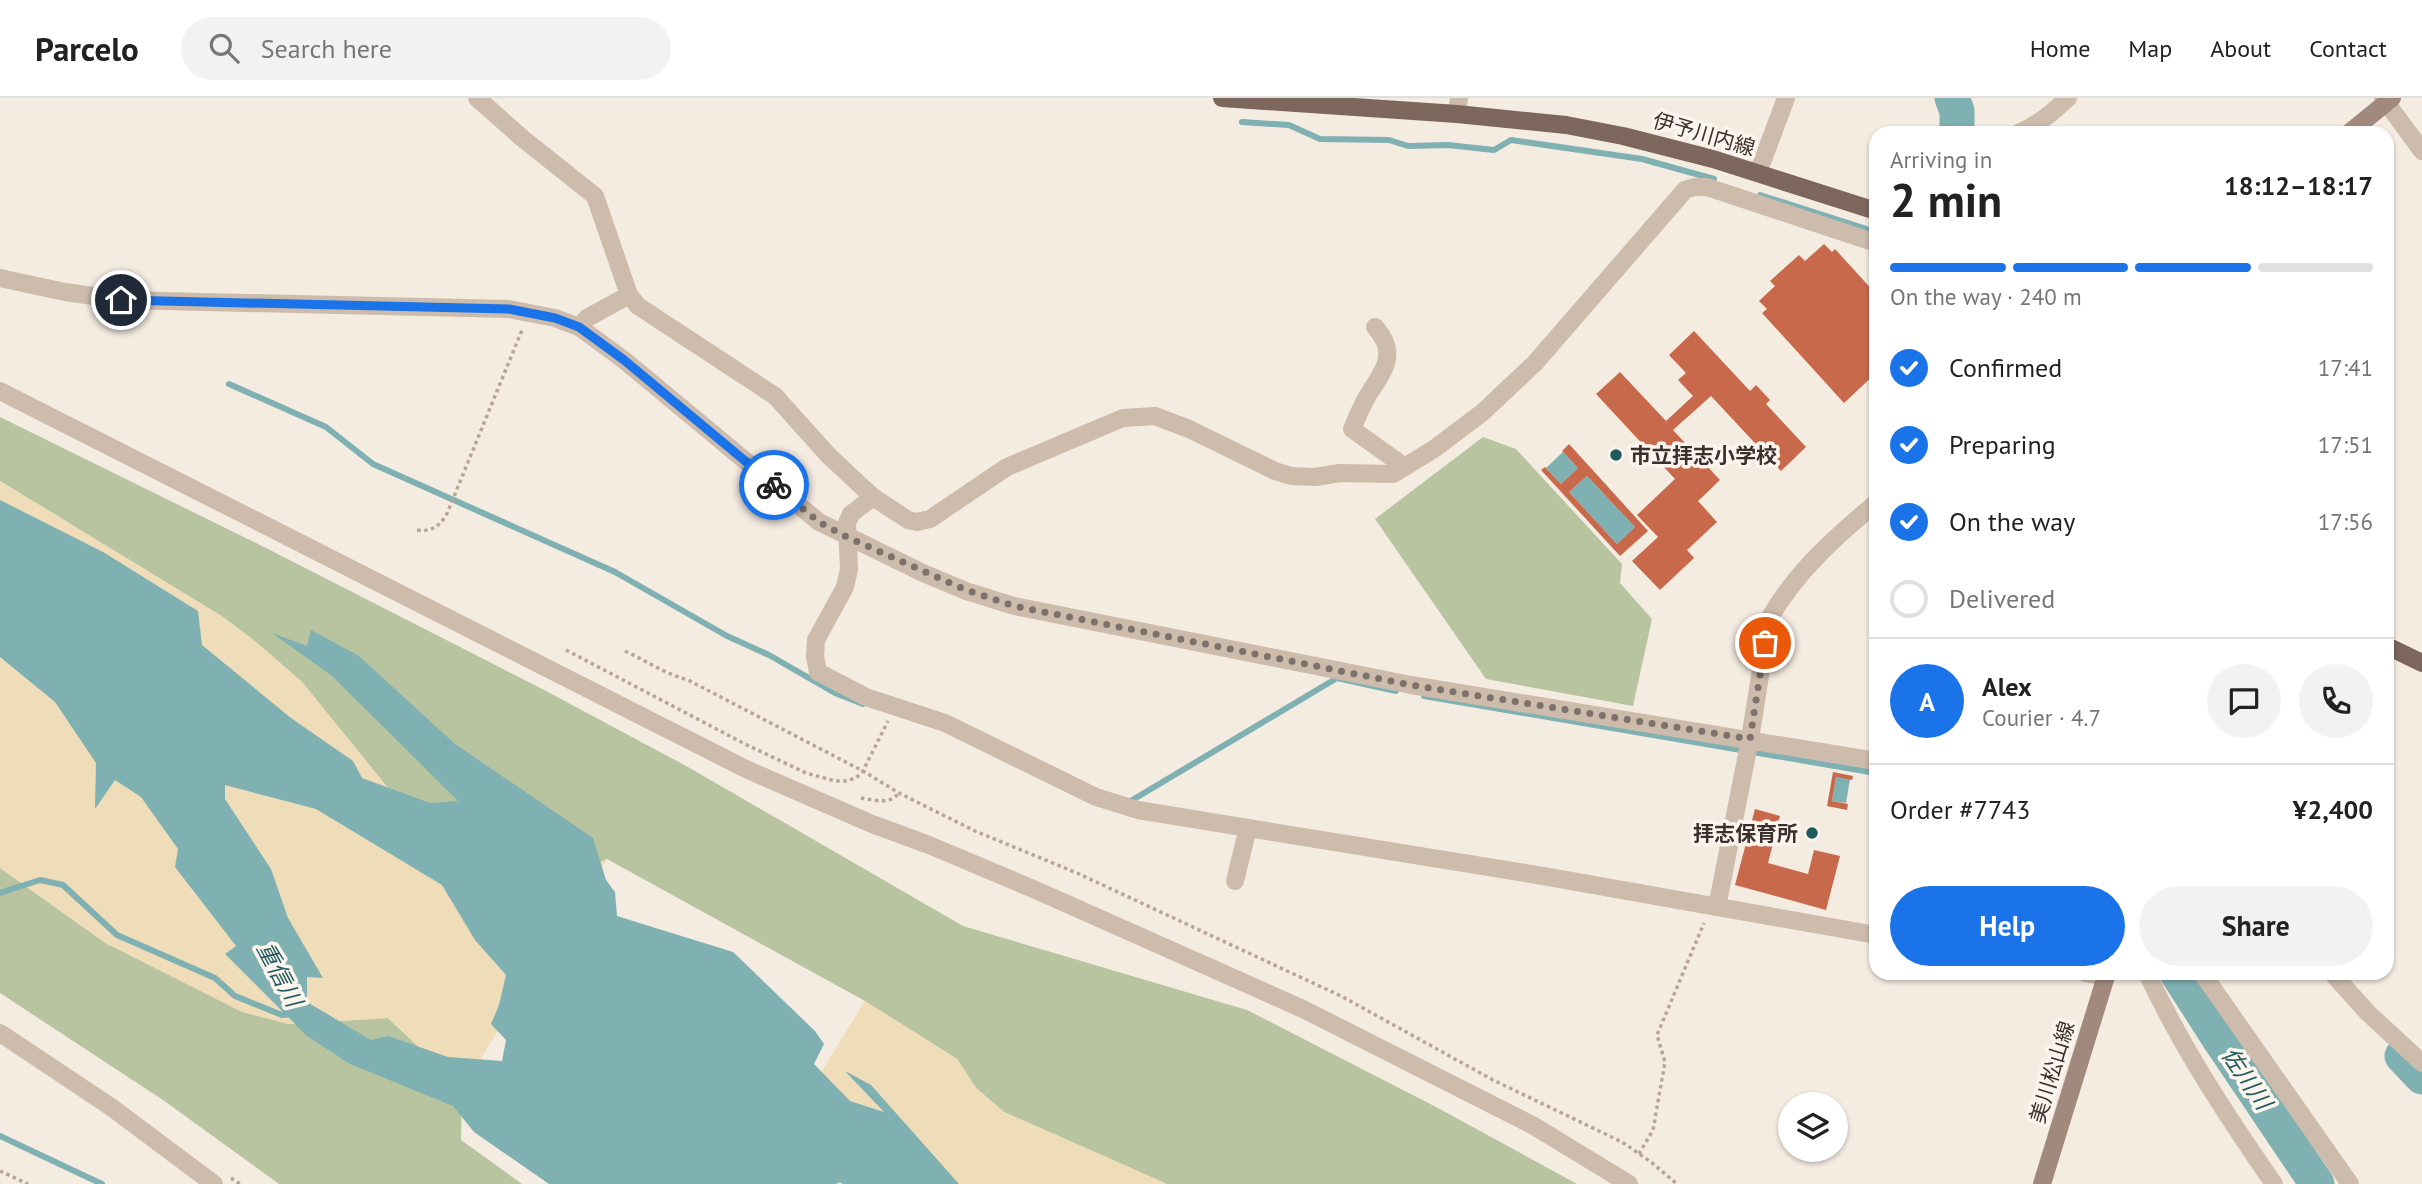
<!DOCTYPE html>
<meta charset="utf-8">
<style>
:root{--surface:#fff;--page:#f2f2f2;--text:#222;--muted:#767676;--line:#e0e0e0;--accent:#1a73e8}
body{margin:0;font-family:"PT Sans","Noto Sans JP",sans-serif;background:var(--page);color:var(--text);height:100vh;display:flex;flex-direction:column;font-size:26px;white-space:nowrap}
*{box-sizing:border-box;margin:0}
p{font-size:23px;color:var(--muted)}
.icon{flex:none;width:38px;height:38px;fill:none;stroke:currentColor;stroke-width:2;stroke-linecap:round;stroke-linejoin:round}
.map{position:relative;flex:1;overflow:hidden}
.side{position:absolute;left:1869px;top:28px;width:525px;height:854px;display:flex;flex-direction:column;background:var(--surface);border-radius:21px;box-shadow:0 2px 5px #0004}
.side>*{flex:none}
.controls{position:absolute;left:1778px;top:994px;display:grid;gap:14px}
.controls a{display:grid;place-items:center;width:70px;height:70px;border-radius:50%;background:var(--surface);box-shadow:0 2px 5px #0004;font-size:35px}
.pin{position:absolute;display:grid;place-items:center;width:60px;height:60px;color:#fff;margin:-30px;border:4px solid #fff;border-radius:50%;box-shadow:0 2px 7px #0007}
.courier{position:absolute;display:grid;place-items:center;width:70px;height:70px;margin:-35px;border:5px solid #1a73e8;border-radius:50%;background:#fff;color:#222;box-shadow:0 2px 9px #0007}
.summary em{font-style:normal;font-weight:700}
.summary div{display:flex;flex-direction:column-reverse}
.summary{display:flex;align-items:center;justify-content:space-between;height:119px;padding:0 21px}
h1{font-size:46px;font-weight:700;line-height:52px}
.bar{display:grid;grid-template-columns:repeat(4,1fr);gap:10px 7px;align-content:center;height:84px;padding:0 21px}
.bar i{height:9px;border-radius:5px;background:var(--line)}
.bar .current{background:var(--accent)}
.bar p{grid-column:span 4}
.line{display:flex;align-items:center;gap:18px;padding:0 21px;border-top:2px solid var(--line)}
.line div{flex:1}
.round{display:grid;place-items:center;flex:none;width:74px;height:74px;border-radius:37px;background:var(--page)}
ol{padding:0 21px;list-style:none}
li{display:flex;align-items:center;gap:21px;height:77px}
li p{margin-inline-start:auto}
li .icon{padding:7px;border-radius:50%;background:var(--accent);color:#fff;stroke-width:4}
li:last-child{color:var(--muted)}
li i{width:38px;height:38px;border:4px solid var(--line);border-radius:50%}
.button{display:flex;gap:14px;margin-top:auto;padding:14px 21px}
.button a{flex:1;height:80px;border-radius:42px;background:var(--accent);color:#fff;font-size:28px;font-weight:700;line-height:80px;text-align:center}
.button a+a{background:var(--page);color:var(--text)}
header{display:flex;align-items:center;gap:42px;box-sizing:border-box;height:98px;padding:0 35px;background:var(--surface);border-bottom:2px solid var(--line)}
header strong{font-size:33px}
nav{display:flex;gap:38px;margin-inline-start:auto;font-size:24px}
.search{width:490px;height:63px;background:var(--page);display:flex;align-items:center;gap:18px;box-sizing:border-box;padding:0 24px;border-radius:38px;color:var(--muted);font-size:26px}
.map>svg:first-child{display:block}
.green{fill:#b8c4a0}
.sand{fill:#efdcb8}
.water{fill:#7fb0b2;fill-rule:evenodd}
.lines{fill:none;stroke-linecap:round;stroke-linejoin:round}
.stream{stroke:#7fb0b2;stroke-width:6}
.river{stroke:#7fb0b2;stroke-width:35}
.building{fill:#c8694b;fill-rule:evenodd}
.path{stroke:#b9a596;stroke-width:3.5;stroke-dasharray:3.5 3.5;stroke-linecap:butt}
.street{stroke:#cdbbac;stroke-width:18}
.secondary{stroke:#a18a7d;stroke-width:18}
.primary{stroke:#7d675c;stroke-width:18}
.done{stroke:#7c716b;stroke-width:7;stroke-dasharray:0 12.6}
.route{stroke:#1a73e8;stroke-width:9}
.poi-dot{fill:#1f5a5e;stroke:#fbf5ee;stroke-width:2.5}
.labels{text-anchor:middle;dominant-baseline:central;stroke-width:7;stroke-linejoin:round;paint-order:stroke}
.street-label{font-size:21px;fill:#3b302b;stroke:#fbf5ee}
.poi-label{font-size:21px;font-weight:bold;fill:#3b302b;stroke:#fbf5ee;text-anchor:start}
.water-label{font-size:23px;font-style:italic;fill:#1f5a5e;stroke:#fbf5ee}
</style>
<header>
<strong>Parcelo</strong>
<div class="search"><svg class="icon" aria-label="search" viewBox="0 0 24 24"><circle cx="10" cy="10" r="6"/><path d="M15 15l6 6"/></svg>Search here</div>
<nav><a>Home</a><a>Map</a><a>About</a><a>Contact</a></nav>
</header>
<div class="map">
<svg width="2422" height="1086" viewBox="0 0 2422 1086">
<rect width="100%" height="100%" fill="#f4ebe1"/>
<g class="green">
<polygon points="0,319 268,451 546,593 688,669 963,828 1247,912 1438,1010 1577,1086 1167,1086 1004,1014 976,990 957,961 865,903 607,761 569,779 426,737 302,584 256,544 223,519 0,383"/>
<polygon points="1483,339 1516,351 1622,466 1620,485 1652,521 1633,608 1486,581 1375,421"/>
<polygon points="0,770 107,846 288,926 388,920 462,990 461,1042 522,1086 279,1086 163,1002 0,895"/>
</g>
<g class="sand">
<polygon points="0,383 223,519 256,544 302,584 426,737 569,779 607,761 462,990 388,920 288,926 242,914 107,846 0,770"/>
<polygon points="865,903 957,961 976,990 1004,1014 1167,1086 752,1086"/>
</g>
<g class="water">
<polygon points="1563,354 1578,370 1561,386 1546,370"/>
<polygon points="1587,378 1635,429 1617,446 1569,394"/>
<path d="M 0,402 L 103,454 L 198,513 L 202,547 L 291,620 L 353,663 L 362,680 L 430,705 L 458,703 L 332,578 L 272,535 L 307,548 L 311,532 L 359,558 L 455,646 L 593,740 L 606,782 L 615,794 L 617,818 L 733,854 L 815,933 L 824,946 L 814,966 L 850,1003 L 884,1014 L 845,973 L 871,987 L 959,1086 L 843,1086 L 840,1084 L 835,1086 L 549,1086 L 474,1034 L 453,1008 L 350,966 L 307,938 L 225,856 L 236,848 L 175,769 L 178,751 L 141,699 L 115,682 L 95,711 L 96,665 L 55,604 L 0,559 ZM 225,687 L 316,711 L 442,787 L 475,842 L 506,877 L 499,907 L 491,926 L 506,942 L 502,963 L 448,959 L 388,938 L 371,942 L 307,904 L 307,879 L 323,880 L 288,820 L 271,771 L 225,701 Z"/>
<polygon points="1836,679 1850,681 1846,705 1832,703"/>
</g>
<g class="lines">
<g class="stream">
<polyline points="1242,24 1289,27 1320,41 1389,42 1408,48 1448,47 1494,52 1511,42 1642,61 1714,81"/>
<polyline points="1760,97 1876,134"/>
<polyline points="229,286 326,329 373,366 615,474 727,538 769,557 835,595 863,606"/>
<polyline points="1424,598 1876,675"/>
<polyline points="1129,704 1337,580 1396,593"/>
<polyline points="0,795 40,782 63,787 117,837 215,880 235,898 282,917 292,916"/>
<polyline points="0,1038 102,1086"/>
</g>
<g class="river">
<polyline points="1952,0 1957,13 1957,35"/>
<polyline points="2177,875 2220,942 2317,1086"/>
<polyline points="2402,958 2422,979"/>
</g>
</g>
<g class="building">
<polygon points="1824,146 1832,154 1835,151 1876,196 1876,275 1844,305 1762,215 1767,211 1759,203 1775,188 1770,183 1799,157 1805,163"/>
<polygon points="1694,233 1750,293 1756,287 1770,302 1766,306 1806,349 1781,373 1711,298 1673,332 1720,382 1698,403 1717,424 1687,452 1694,460 1660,492 1632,463 1658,439 1637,417 1675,381 1596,296 1620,274 1666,323 1693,298 1678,282 1686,275 1669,257"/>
<path d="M 1569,346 L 1648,433 L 1620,458 L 1541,372 L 1545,369 L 1561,386 L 1578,370 L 1562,353 ZM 1587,378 L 1635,429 L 1617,446 L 1569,394 Z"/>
<polygon points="1833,674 1853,678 1852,682 1836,679 1832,703 1848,706 1847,712 1827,708"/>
<polygon points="1755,711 1780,718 1768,765 1808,776 1814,752 1840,758 1826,812 1735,787"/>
</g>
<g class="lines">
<g class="path">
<path d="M 417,432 C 431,434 438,429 446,418 L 522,232"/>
<polyline points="566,552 745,646 806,675 835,683 845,683 856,680 863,673 888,623"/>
<path d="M 625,553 C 646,563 666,576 688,582 L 863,673 L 899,695 L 975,733 L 1077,775 L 1343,899 L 1493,982 L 1622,1044 L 1651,1064 L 1677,1086"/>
<path d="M 861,700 C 874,702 890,707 899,695"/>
<polyline points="1639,1056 1653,1032 1665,964 1657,937 1704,825"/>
<polyline points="0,1073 28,1086"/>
<polyline points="231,1080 240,1086"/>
</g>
<g class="street">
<polyline points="477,0 522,40 595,98 629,197 638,208 775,298 829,358 873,399 908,422 917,424 930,421 1007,369 1123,320 1155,318 1189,331 1275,373 1291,378 1315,379 1340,375 1393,376 1434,351 1483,314 1535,265 1685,92 1694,89 1707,89 1876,145"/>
<polyline points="2383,0 2422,53"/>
<polyline points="1457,16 1459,0"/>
<path d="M 2018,35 C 2038,27 2053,14 2068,0"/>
<polyline points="1758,75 1786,0"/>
<polyline points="0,180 65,194 121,202 509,211 555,220 579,229 624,262 819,424 923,475 966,493 1014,508 1411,587 1876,663"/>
<polyline points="579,229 587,220 629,197"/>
<path d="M 1375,229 C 1400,257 1382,274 1367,299 C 1361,309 1357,320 1352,331 L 1405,369"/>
<polyline points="0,293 748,672 872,726 929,747 1038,793 1303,911 1534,1028 1629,1086"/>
<polyline points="873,399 851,416 847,425 849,471 845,489 816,542 815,558 818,574 866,599 945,625 1096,699 1138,712 1543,778 1876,837"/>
<polyline points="1235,783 1248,730"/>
<path d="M 1717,809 L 1750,641 L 1769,521 C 1795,475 1836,438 1876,405"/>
<polyline points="2086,875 2106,879"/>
<path d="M 2147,875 C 2182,950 2227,1018 2274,1086"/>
<polyline points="2202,875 2350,1086"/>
<polyline points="2332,875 2368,915 2422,965"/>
<polyline points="0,935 111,1009 214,1086"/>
</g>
<g class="secondary">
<polyline points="2349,35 2392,0"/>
<polyline points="2042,1086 2107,875"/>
</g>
<g class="primary">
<polyline points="1222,0 1457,16 1566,27 1623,38 1713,61 1876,113"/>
<polyline points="2387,548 2422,565"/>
</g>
</g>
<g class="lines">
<polyline class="done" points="774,387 819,424 847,439 966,492 1014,508 1411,587 1750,641 1765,545"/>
<polyline class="route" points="121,202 509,211 555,220 579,229 624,262 774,387"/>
</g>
<g class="poi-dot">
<circle cx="1616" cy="357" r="7"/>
<circle cx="1812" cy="735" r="7"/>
</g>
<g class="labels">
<g class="street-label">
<text transform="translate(1704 36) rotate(16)">伊予川内線</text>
<text transform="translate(2052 974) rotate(-73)">美川松山線</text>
</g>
<g class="poi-label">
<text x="1630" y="357">市立拝志小学校</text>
<text x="1798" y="735" text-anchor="end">拝志保育所</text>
</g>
<g class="water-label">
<text transform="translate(280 876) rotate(62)">重信川</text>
<text transform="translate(2247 980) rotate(56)">佐川川</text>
</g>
</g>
</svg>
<div class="controls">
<a><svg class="icon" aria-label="layers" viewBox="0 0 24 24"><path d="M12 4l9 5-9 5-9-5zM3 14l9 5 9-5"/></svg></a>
</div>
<div class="pin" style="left:1765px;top:545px;background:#ea580c"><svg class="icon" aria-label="bag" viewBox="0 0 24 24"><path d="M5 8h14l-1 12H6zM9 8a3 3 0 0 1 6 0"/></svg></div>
<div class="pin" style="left:121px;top:202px;background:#1f2937"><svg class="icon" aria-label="home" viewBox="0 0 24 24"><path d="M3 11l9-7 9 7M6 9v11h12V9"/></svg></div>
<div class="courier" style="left:774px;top:387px"><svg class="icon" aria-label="bike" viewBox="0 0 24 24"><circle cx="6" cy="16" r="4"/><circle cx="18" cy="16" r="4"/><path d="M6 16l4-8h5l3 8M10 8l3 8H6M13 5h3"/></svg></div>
<section class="side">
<div class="summary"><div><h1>2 min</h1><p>Arriving in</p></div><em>18:12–18:17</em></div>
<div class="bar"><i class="current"></i><i class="current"></i><i class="current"></i><i></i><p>On the way · 240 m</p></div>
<ol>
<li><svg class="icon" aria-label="check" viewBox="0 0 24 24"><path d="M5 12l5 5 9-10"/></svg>Confirmed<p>17:41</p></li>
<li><svg class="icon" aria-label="check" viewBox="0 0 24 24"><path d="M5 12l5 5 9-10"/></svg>Preparing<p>17:51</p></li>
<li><svg class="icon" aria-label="check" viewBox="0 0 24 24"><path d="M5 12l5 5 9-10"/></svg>On the way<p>17:56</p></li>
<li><i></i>Delivered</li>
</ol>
<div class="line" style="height:126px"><b class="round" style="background:var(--accent);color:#fff">A</b><div><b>Alex</b><p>Courier · 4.7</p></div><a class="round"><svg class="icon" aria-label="chat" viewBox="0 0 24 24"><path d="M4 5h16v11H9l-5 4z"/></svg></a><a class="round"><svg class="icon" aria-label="phone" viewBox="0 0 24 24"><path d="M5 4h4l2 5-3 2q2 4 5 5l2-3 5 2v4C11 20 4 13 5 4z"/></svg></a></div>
<div class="line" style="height:91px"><div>Order #7743</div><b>¥2,400</b></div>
<div class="button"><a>Help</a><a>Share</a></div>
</section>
</div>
